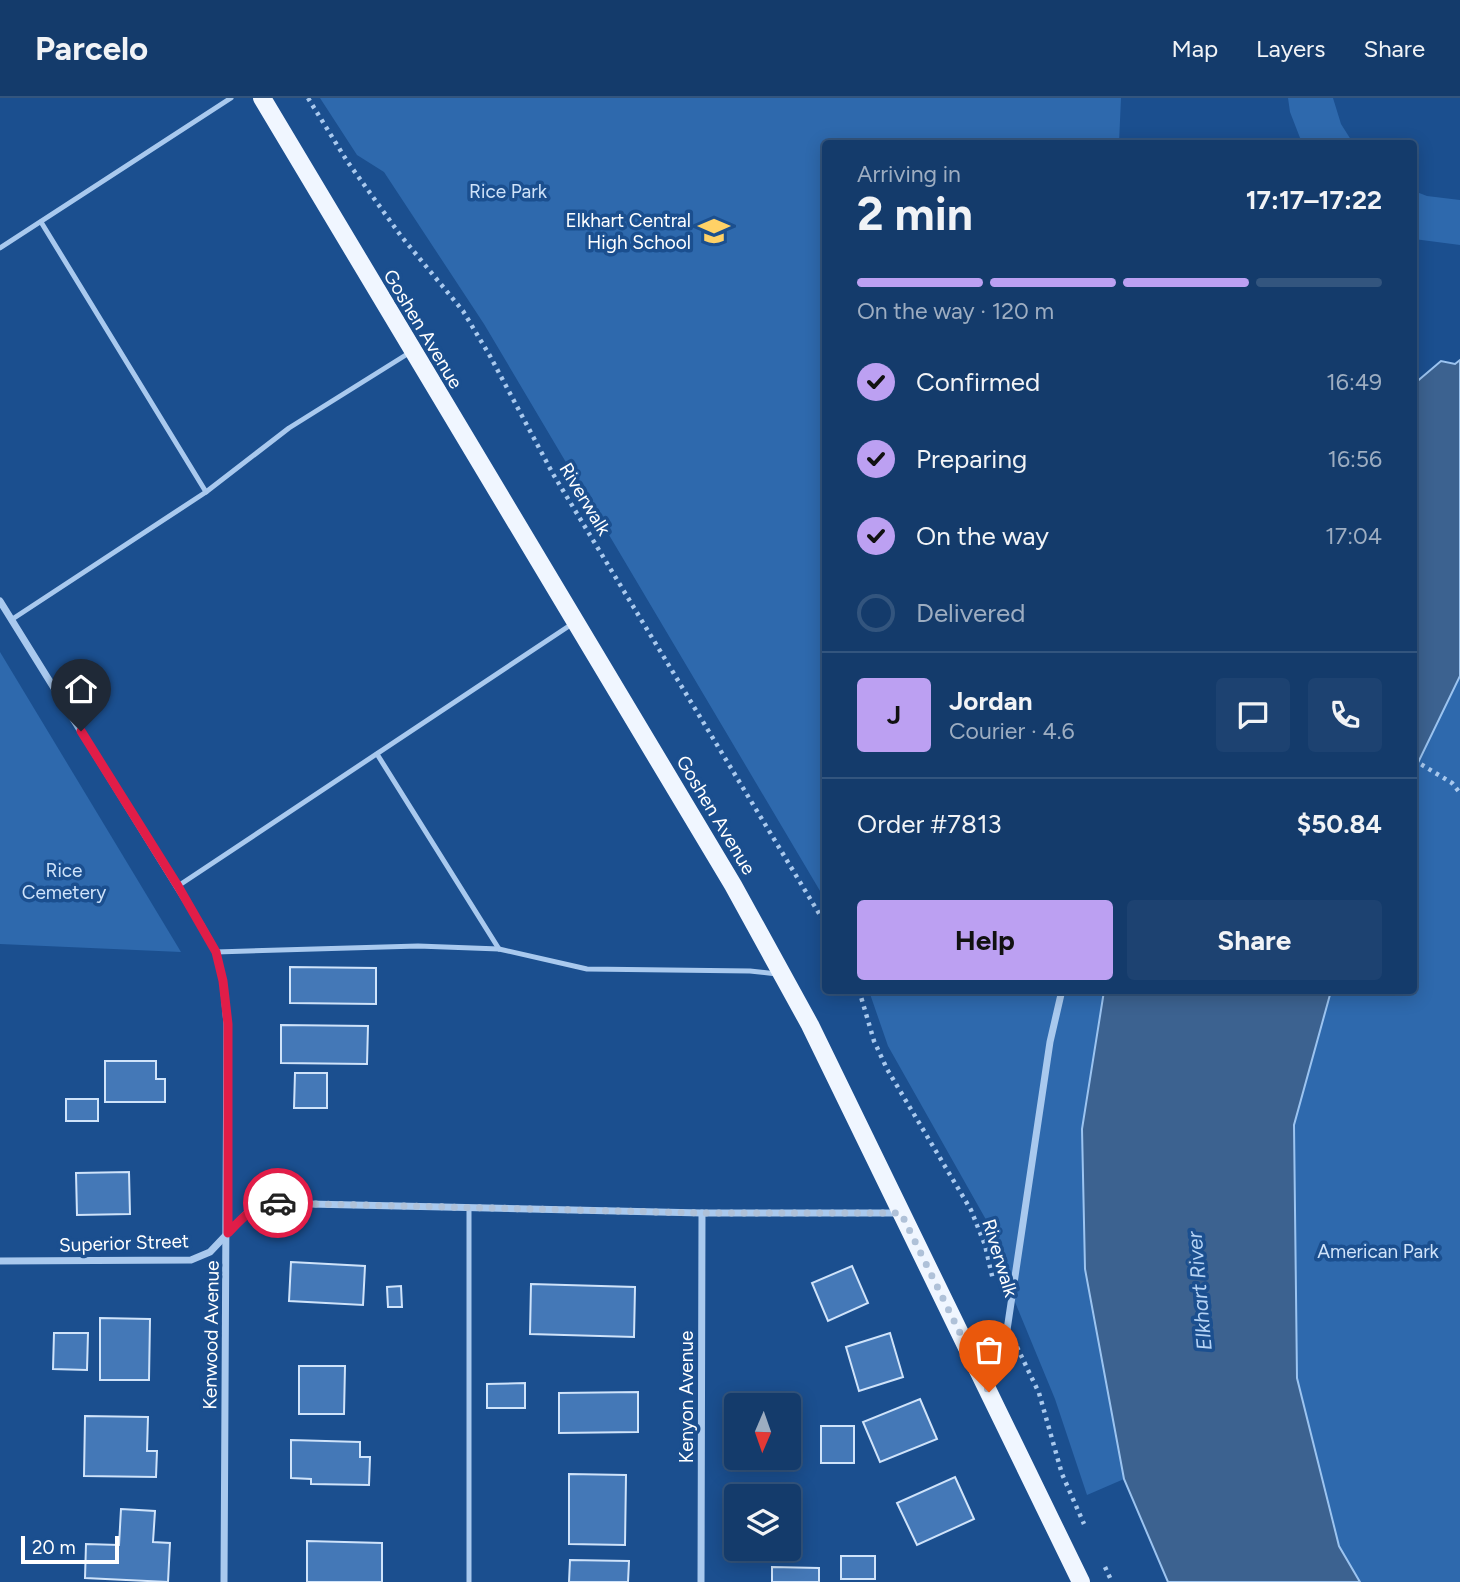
<!DOCTYPE html>
<meta charset="utf-8">
<style>
:root{--surface:#143b6b;--page:#1d4271;--text:#f1f3f6;--muted:#9dadc1;--line:#33557e;--accent:#bca0f2}
body{margin:0;font-family:Figtree,sans-serif;background:var(--page);color:var(--text);height:100vh;display:flex;flex-direction:column;font-size:26px;white-space:nowrap}
*{box-sizing:border-box;margin:0}
p{font-size:23px;color:var(--muted)}
.icon{flex:none;width:38px;height:38px;fill:none;stroke:currentColor;stroke-width:2;stroke-linecap:round;stroke-linejoin:round}
.map{position:relative;flex:1;overflow:hidden}
.sheet{position:absolute;left:822px;top:42px;width:595px;height:854px;display:flex;flex-direction:column;background:var(--surface);border-radius:7px;box-shadow:0 4px 18px #0003,0 0 0 2px var(--line)}
.sheet>*{flex:none}
.needle{width:46px;rotate:182deg}
.buttons{position:absolute;left:724px;top:1295px;display:grid;gap:14px}
.buttons a{display:grid;place-items:center;width:77px;height:77px;border-radius:7px;background:var(--surface);box-shadow:0 4px 18px #0003,0 0 0 2px var(--line);font-size:35px}
.scale{position:absolute;left:21px;bottom:18px;width:98px;box-sizing:border-box;padding-left:7px;border:4px solid #fff;border-top:0;font-size:19px;line-height:24px;white-space:nowrap;color:#fff;-webkit-text-stroke:5px #1b4f8f;paint-order:stroke}
.pin{position:absolute;display:grid;place-items:center;width:60px;height:60px;color:#fff;margin:-72px -30px;border-radius:50% 50% 50% 0;rotate:-45deg;box-shadow:0 0 7px #0007}
.pin .icon{rotate:45deg}
.courier{position:absolute;display:grid;place-items:center;width:70px;height:70px;margin:-35px;border:5px solid #e11d48;border-radius:50%;background:#fff;color:#222;box-shadow:0 2px 9px #0007}
.head em{font-style:normal;font-weight:700}
.head div{display:flex;flex-direction:column-reverse}
.head{display:flex;align-items:center;justify-content:space-between;height:119px;padding:0 35px}
h1{font-size:46px;font-weight:700;line-height:52px}
.bar{display:grid;grid-template-columns:repeat(4,1fr);gap:10px 7px;align-content:center;height:84px;padding:0 35px}
.bar i{height:9px;border-radius:5px;background:var(--line)}
.bar .current{background:var(--accent)}
.bar p{grid-column:span 4}
.line{display:flex;align-items:center;gap:18px;padding:0 35px;border-top:2px solid var(--line)}
.line div{flex:1}
.round{display:grid;place-items:center;flex:none;width:74px;height:74px;border-radius:7px;background:var(--page)}
ol{padding:0 35px;list-style:none}
li{display:flex;align-items:center;gap:21px;height:77px}
li p{margin-inline-start:auto}
li .icon{padding:7px;border-radius:50%;background:var(--accent);color:#111;stroke-width:4}
li:last-child{color:var(--muted)}
li i{width:38px;height:38px;border:4px solid var(--line);border-radius:50%}
.cta{display:flex;gap:14px;margin-top:auto;padding:14px 35px}
.cta a{flex:1;height:80px;border-radius:7px;background:var(--accent);color:#111;font-size:28px;font-weight:700;line-height:80px;text-align:center}
.cta a+a{background:var(--page);color:var(--text)}
header{display:flex;align-items:center;gap:42px;box-sizing:border-box;height:98px;padding:0 35px;background:var(--surface);border-bottom:2px solid var(--line)}
header strong{font-size:33px}
nav{display:flex;gap:38px;margin-inline-start:auto;font-size:24px}
.map>svg:first-child{display:block}
.green{fill:#2e69ad}
.water{fill:#3c6290;stroke:#9cc4f0;stroke-width:2}
.building{fill:#4478b7;stroke:#cfe3fa;stroke-width:2}
.lines{fill:none;stroke-linecap:round;stroke-linejoin:round}
.path{stroke:#a9c9ee;stroke-width:4.5;stroke-dasharray:3.5 5;stroke-linecap:butt}
.service{stroke:#a9c9ee;stroke-width:5}
.minor{stroke:#a9c9ee;stroke-width:7}
.primary{stroke:#f0f6ff;stroke-width:18}
.done{stroke:#afc1d8;stroke-width:7;stroke-dasharray:0 12.6}
.route{stroke:#e11d48;stroke-width:9}
.labels{text-anchor:middle;dominant-baseline:central;stroke-width:7;stroke-linejoin:round;paint-order:stroke}
.park-label{font-size:19px;fill:#cfe3fa;stroke:#1b4f8f}
.poi-label{font-size:19px;fill:#fff;stroke:#1b4f8f;text-anchor:end}
.street-label{font-size:19px;fill:#fff;stroke:#1b4f8f}
.water-label{font-size:21px;font-style:italic;fill:#b5d3f5;stroke:#1b4f8f}
</style>
<header>
<strong>Parcelo</strong>
<nav><a>Map</a><a>Layers</a><a>Share</a></nav>
</header>
<div class="map">
<svg width="1460" height="1484" viewBox="0 0 1460 1484">
<rect width="100%" height="100%" fill="#1b4f8f"/>
<g class="green">
<polygon points="320,0 1121,0 1119,45 826,46 826,803 484,226 384,74 357,57"/>
<polygon points="1288,0 1333,0 1341,26 1353,45 1302,45 1290,14"/>
<polygon points="1414,93 1427,98 1460,102 1460,147 1414,141"/>
<polygon points="0,554 181,854 0,846"/>
<polygon points="1460,578 1460,1484 1360,1484 1339,1448 1297,1280 1294,1027 1331,893 1414,892 1414,673"/>
<polygon points="869,893 1104,893 1082,1031 1085,1171 1124,1381 1087,1397 1055,1301 1001,1170 989,1127 888,948"/>
</g>
<g class="water">
<polygon points="1460,262 1460,578 1414,673 1414,286 1441,263 1455,266"/>
<polygon points="1104,893 1331,893 1294,1027 1297,1280 1339,1448 1360,1484 1168,1484 1124,1381 1085,1171 1082,1031"/>
</g>
<g class="building">
<polygon points="290,869 376,870 376,906 290,905"/>
<polygon points="281,927 368,928 367,966 281,965"/>
<polygon points="105,963 156,963 156,981 165,981 165,1004 105,1004"/>
<polygon points="295,975 327,975 327,1010 294,1010"/>
<rect x="66" y="1001" width="32" height="22"/>
<polygon points="129,1074 130,1116 77,1117 76,1075"/>
<polygon points="291,1164 365,1168 363,1207 289,1203"/>
<polygon points="852,1168 868,1205 828,1223 812,1185"/>
<polygon points="531,1186 635,1189 634,1239 530,1236"/>
<polygon points="401,1188 402,1209 388,1209 387,1189"/>
<polygon points="100,1220 150,1221 149,1282 100,1282"/>
<polygon points="54,1235 88,1235 87,1272 53,1271"/>
<polygon points="890,1235 903,1279 859,1293 846,1249"/>
<polygon points="299,1268 345,1268 344,1316 299,1316"/>
<polygon points="525,1285 525,1310 487,1310 487,1286"/>
<polygon points="638,1294 638,1334 559,1335 559,1295"/>
<polygon points="920,1301 937,1341 880,1364 863,1324"/>
<polygon points="85,1318 148,1319 147,1353 157,1353 156,1379 84,1378"/>
<rect x="821" y="1328" width="33" height="37"/>
<polygon points="291,1342 360,1344 360,1359 370,1359 369,1387 311,1386 311,1381 291,1380"/>
<polygon points="569,1376 626,1377 625,1447 569,1446"/>
<polygon points="955,1379 974,1421 917,1447 897,1405"/>
<polygon points="121,1411 155,1413 153,1444 170,1445 168,1484 85,1480 86,1446 119,1447"/>
<polygon points="307,1443 382,1445 382,1484 307,1484"/>
<rect x="841" y="1458" width="34" height="23"/>
<polygon points="570,1462 629,1463 628,1484 569,1484"/>
<polygon points="772,1469 819,1470 819,1484 772,1484"/>
</g>
<g class="lines">
<g class="path">
<polyline points="308,0 347,63 401,138 463,213 490,258 553,376 826,827"/>
<polyline points="1414,662 1452,685 1460,695"/>
<polyline points="859,892 874,943 887,971 971,1112 985,1147 993,1182"/>
<polyline points="1017,1249 1039,1295 1062,1376 1084,1426"/>
<polyline points="1105,1469 1112,1484"/>
</g>
<g class="service">
<polyline points="41,124 206,394"/>
<polyline points="0,150 231,0"/>
<polyline points="11,522 206,394 289,330 409,255"/>
<polyline points="377,656 499,851"/>
<polyline points="178,788 572,526"/>
<polyline points="216,854 418,848 499,851 587,871 750,873 777,876"/>
<polyline points="469,1484 469,1110"/>
</g>
<g class="minor">
<polyline points="0,503 201,827 216,854 223,883 227,926 224,1484"/>
<polyline points="0,1163 191,1162 210,1154 246,1116 264,1105 702,1115 898,1115"/>
<polyline points="978,1270 1007,1232 1050,944 1062,892"/>
<polyline points="701,1484 702,1115"/>
</g>
<polyline class="primary" points="262,0 733,787 810,927 1081,1484"/>
</g>
<g class="lines">
<polyline class="done" points="278,1105 702,1115 901,1115 989,1294"/>
<path class="route" d="M 81,633 L 178,788 L 216,854 L 223,883 L 228,926 L 228,1135 C 243,1119 255,1105 278,1105"/>
</g>
<defs>
<symbol id="school-bare" viewBox="-9 -9 18 18"><path d="M0-5L7-2L0 1L-7-2ZM-4 1L0 2.5L4 1V4Q0 6-4 4Z" fill="#ffd166" stroke="#1b4f8f" stroke-width="2.5" paint-order="stroke"/></symbol>
</defs>
<g fill-rule="evenodd">
<use href="#school-bare" x="692" y="111" width="44" height="44"/>
</g>
<g class="labels">
<g class="park-label">
<text x="508" y="93">Rice Park</text>
<text x="64" y="772">Rice<tspan x="64" dy="22">Cemetery</tspan></text>
<text x="1378" y="1153">American Park</text>
</g>
<g class="poi-label">
<text x="691" y="122">Elkhart Central<tspan x="691" dy="22">High School</tspan></text>
</g>
<g class="street-label">
<text transform="translate(423 231) rotate(59)">Goshen Avenue</text>
<text transform="translate(585 401) rotate(59)">Riverwalk</text>
<text transform="translate(716 717) rotate(59)">Goshen Avenue</text>
<text transform="translate(124 1145) rotate(-2)">Superior Street</text>
<text transform="translate(1000 1160) rotate(73)">Riverwalk</text>
<text transform="translate(211 1237) rotate(-89)">Kenwood Avenue</text>
<text transform="translate(686 1299) rotate(-90)">Kenyon Avenue</text>
</g>
<g class="water-label">
<text transform="translate(1199 1193) rotate(-95)">Elkhart River</text>
</g>
</g>
</svg>
<div class="buttons">
<a><svg class="needle" viewBox="-14 -14 28 28"><path d="M0-13l5 13h-10z" fill="#e53935"/><path d="M0 13l5-13h-10z" fill="#9dadc1"/></svg></a>
<a><svg class="icon" aria-label="layers" viewBox="0 0 24 24"><path d="M12 4l9 5-9 5-9-5zM3 14l9 5 9-5"/></svg></a>
</div>
<div class="scale">20 m</div>
<div class="pin" style="left:989px;top:1294px;background:#ea580c"><svg class="icon" aria-label="bag" viewBox="0 0 24 24"><path d="M5 8h14l-1 12H6zM9 8a3 3 0 0 1 6 0"/></svg></div>
<div class="pin" style="left:81px;top:633px;background:#1f2937"><svg class="icon" aria-label="home" viewBox="0 0 24 24"><path d="M3 11l9-7 9 7M6 9v11h12V9"/></svg></div>
<div class="courier" style="left:278px;top:1105px"><svg class="icon" aria-label="car" viewBox="0 0 24 24"><path d="M5 17H2v-5l4-1 3-4h7l3 4 3 1v5h-3M9 17h6M6 11h13"/><circle cx="7" cy="17" r="2"/><circle cx="17" cy="17" r="2"/></svg></div>
<section class="sheet">
<div class="head"><div><h1>2 min</h1><p>Arriving in</p></div><em>17:17–17:22</em></div>
<div class="bar"><i class="current"></i><i class="current"></i><i class="current"></i><i></i><p>On the way · 120 m</p></div>
<ol>
<li><svg class="icon" aria-label="check" viewBox="0 0 24 24"><path d="M5 12l5 5 9-10"/></svg>Confirmed<p>16:49</p></li>
<li><svg class="icon" aria-label="check" viewBox="0 0 24 24"><path d="M5 12l5 5 9-10"/></svg>Preparing<p>16:56</p></li>
<li><svg class="icon" aria-label="check" viewBox="0 0 24 24"><path d="M5 12l5 5 9-10"/></svg>On the way<p>17:04</p></li>
<li><i></i>Delivered</li>
</ol>
<div class="line" style="height:126px"><b class="round" style="background:var(--accent);color:#111">J</b><div><b>Jordan</b><p>Courier · 4.6</p></div><a class="round"><svg class="icon" aria-label="chat" viewBox="0 0 24 24"><path d="M4 5h16v11H9l-5 4z"/></svg></a><a class="round"><svg class="icon" aria-label="phone" viewBox="0 0 24 24"><path d="M5 4h4l2 5-3 2q2 4 5 5l2-3 5 2v4C11 20 4 13 5 4z"/></svg></a></div>
<div class="line" style="height:91px"><div>Order #7813</div><b>$50.84</b></div>
<div class="cta"><a>Help</a><a>Share</a></div>
</section>
</div>
